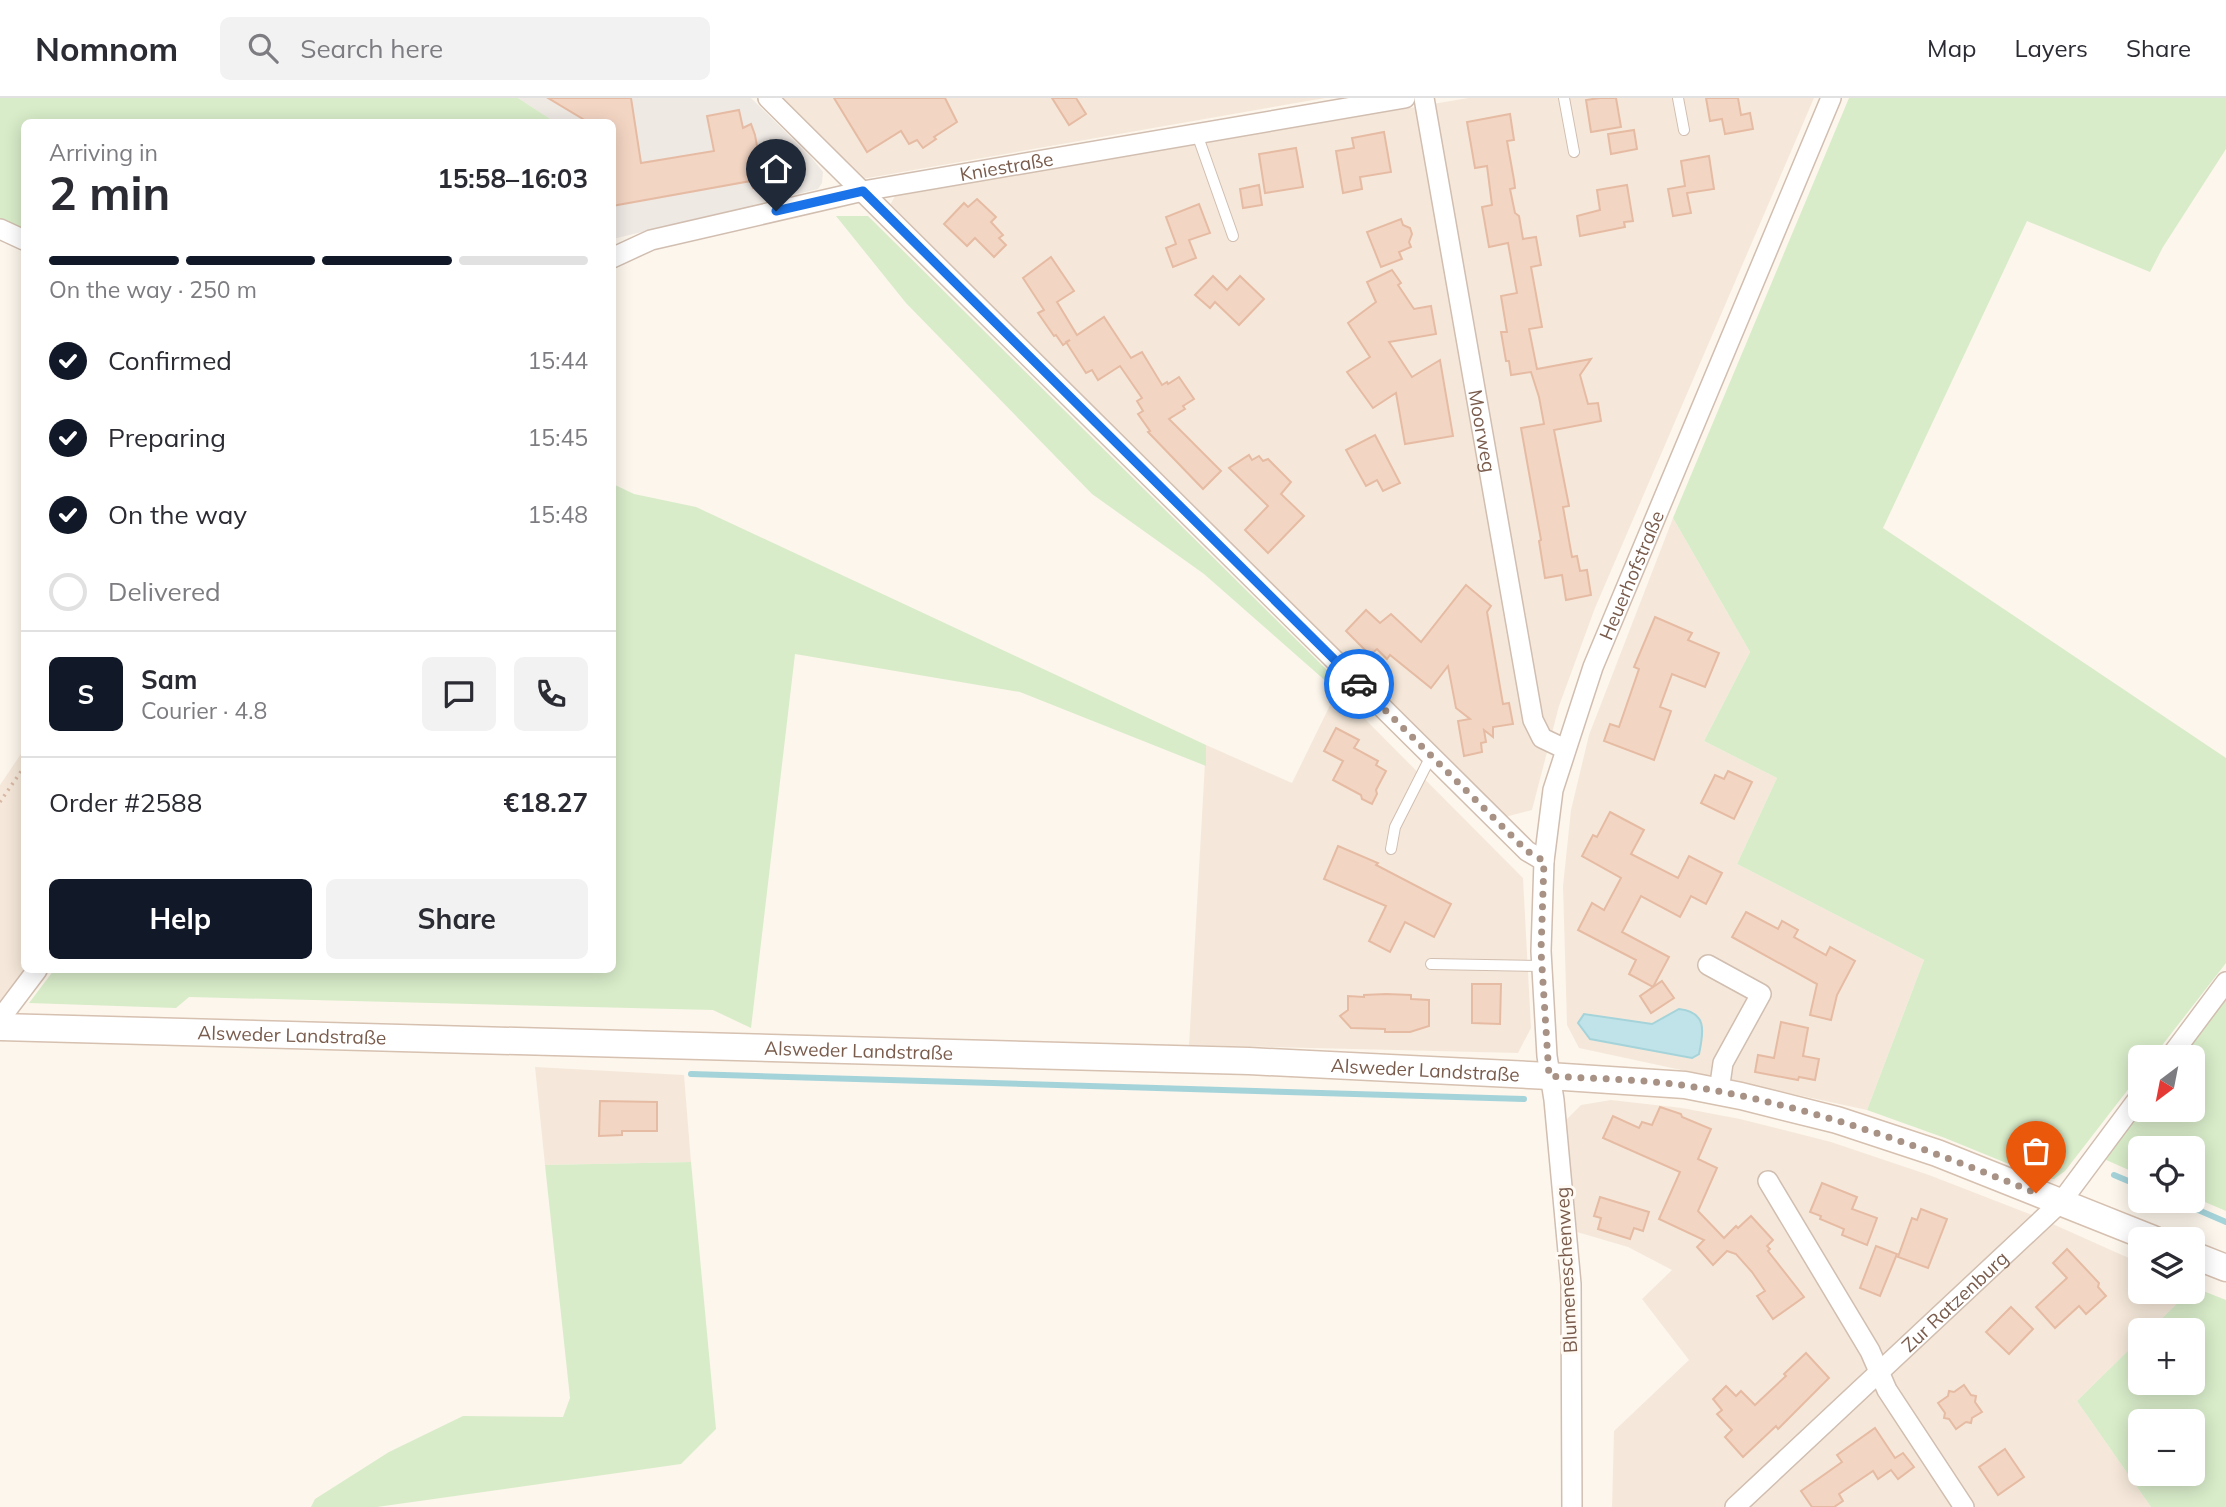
<!DOCTYPE html>
<meta charset="utf-8">
<style>
:root{--surface:#fff;--page:#f2f2f3;--text:#2b2b33;--muted:#7c7c81;--line:#e1e1e2;--accent:#111827}
body{margin:0;font-family:Mulish,sans-serif;background:var(--page);color:var(--text);height:100vh;display:flex;flex-direction:column;font-size:26px;white-space:nowrap}
*{box-sizing:border-box;margin:0}
p{font-size:23px;color:var(--muted)}
.icon{flex:none;width:38px;height:38px;fill:none;stroke:currentColor;stroke-width:2;stroke-linecap:round;stroke-linejoin:round}
.map{position:relative;flex:1;overflow:hidden}
.drawer{position:absolute;left:21px;top:21px;width:595px;height:854px;display:flex;flex-direction:column;background:var(--surface);border-radius:10px;box-shadow:0 4px 18px #0003}
.drawer>*{flex:none}
.needle{width:46px;rotate:212deg}
.buttons{position:absolute;left:2128px;top:947px;display:grid;gap:14px}
.buttons a{display:grid;place-items:center;width:77px;height:77px;border-radius:10px;background:var(--surface);box-shadow:0 4px 18px #0003;font-size:35px}
.pin{position:absolute;display:grid;place-items:center;width:60px;height:60px;color:#fff;margin:-72px -30px;border-radius:50% 50% 50% 0;rotate:-45deg;box-shadow:0 0 7px #0007}
.pin .icon{rotate:45deg}
.courier{position:absolute;display:grid;place-items:center;width:70px;height:70px;margin:-35px;border:5px solid #1a73e8;border-radius:50%;background:#fff;color:#222;box-shadow:0 2px 9px #0007}
.headline em{font-style:normal;font-weight:700}
.headline div{display:flex;flex-direction:column-reverse}
.headline{display:flex;align-items:center;justify-content:space-between;height:119px;padding:0 28px}
h1{font-size:46px;font-weight:700;line-height:52px}
.bar{display:grid;grid-template-columns:repeat(4,1fr);gap:10px 7px;align-content:center;height:84px;padding:0 28px}
.bar i{height:9px;border-radius:5px;background:var(--line)}
.bar .on{background:var(--accent)}
.bar p{grid-column:span 4}
.line{display:flex;align-items:center;gap:18px;padding:0 28px;border-top:2px solid var(--line)}
.line div{flex:1}
.round{display:grid;place-items:center;flex:none;width:74px;height:74px;border-radius:10px;background:var(--page)}
ol{padding:0 28px;list-style:none}
li{display:flex;align-items:center;gap:21px;height:77px}
li p{margin-inline-start:auto}
li .icon{padding:7px;border-radius:50%;background:var(--accent);color:#fff;stroke-width:4}
li:last-child{color:var(--muted)}
li i{width:38px;height:38px;border:4px solid var(--line);border-radius:50%}
.button{display:flex;gap:14px;margin-top:auto;padding:14px 28px}
.button a{flex:1;height:80px;border-radius:10px;background:var(--accent);color:#fff;font-size:28px;font-weight:700;line-height:80px;text-align:center}
.button a+a{background:var(--page);color:var(--text)}
header{display:flex;align-items:center;gap:42px;box-sizing:border-box;height:98px;padding:0 35px;background:var(--surface);border-bottom:2px solid var(--line)}
header strong{font-size:33px}
nav{display:flex;gap:38px;margin-inline-start:auto;font-size:24px}
.search{width:490px;height:63px;background:var(--page);display:flex;align-items:center;gap:18px;box-sizing:border-box;padding:0 24px;border-radius:10px;color:var(--muted);font-size:26px}
.map>svg:first-child{display:block}
.residential{fill:#f5e8da}
.industrial{fill:#efe9e4}
.green{fill:#d8ecc9;fill-rule:evenodd}
.water{fill:#bfe3e8;stroke:#a5d3da;stroke-width:2}
.lines{fill:none;stroke-linecap:round;stroke-linejoin:round}
.stream{stroke:#a5d3da;stroke-width:6}
.building{fill:#f3d5c3;stroke:#e6bba3;stroke-width:2}
.lane-casing{stroke:#d1beb0;stroke-width:12}
.street-casing{stroke:#d1beb0;stroke-width:22}
.secondary-casing{stroke:#d6c0b0;stroke-width:29}
.path{stroke:#d9b8a5;stroke-width:3.5;stroke-dasharray:2 5;stroke-linecap:butt}
.lane{stroke:#fff;stroke-width:10}
.street{stroke:#fff;stroke-width:19}
.secondary{stroke:#fff;stroke-width:26}
.done{stroke:#a89285;stroke-width:7;stroke-dasharray:0 12.6}
.route{stroke:#1a73e8;stroke-width:9}
.labels{text-anchor:middle;dominant-baseline:central;stroke-width:6;stroke-linejoin:round;paint-order:stroke}
.street-label{font-size:19px;fill:#7a5c4d;stroke:#fffaf3}
</style>
<header>
<strong>Nomnom</strong>
<div class="search"><svg class="icon" aria-label="search" viewBox="0 0 24 24"><circle cx="10" cy="10" r="6"/><path d="M15 15l6 6"/></svg>Search here</div>
<nav><a>Map</a><a>Layers</a><a>Share</a></nav>
</header>
<div class="map">
<svg width="2226" height="1409" viewBox="0 0 2226 1409">
<rect width="100%" height="100%" fill="#fdf6ec"/>
<g class="residential">
<polygon points="781,0 1325,0 862,81"/>
<polygon points="1468,0 1814,0 1595,510 1559,608 1532,712 1505,719 889,109 895,98"/>
<polygon points="1673,420 1750,554 1704,643 1777,680 1737,766 1924,862 1867,1012 1579,950 1567,927 1563,788 1571,712 1589,637"/>
<polygon points="1337,593 1523,780 1531,930 1518,955 1189,947 1206,647 1292,685"/>
<polygon points="23,653 24,654 24,872 28,872 0,910 0,687"/>
<polygon points="535,969 684,977 691,1064 545,1067"/>
<polygon points="1611,1002 1682,1010 1740,1021 1831,1044 1929,1077 2037,1119 2140,1165 2140,1194 2189,1194 2150,1232 2140,1232 2140,1241 2077,1303 2151,1409 1612,1409 1614,1333 1689,1262 1642,1201 1672,1172 1628,1149 1577,1134 1566,1022 1581,1007"/>
</g>
<polygon class="industrial" points="518,0 751,0 811,59 823,74 822,85 818,91 613,141 612,24 555,24"/>
<g class="green">
<polygon points="0,0 518,0 555,24 24,24 24,131 0,120"/>
<polygon points="1849,0 2226,0 2226,51 2163,149 2150,174 2027,123 1883,430 2226,660 2226,865 2153,959 2140,959 2140,976 2065,1073 2054,1081 2043,1080 1945,1040 1867,1012 1924,862 1737,766 1777,680 1704,643 1750,554 1673,420"/>
<polygon points="836,118 868,118 1330,575 1337,593 1204,476 1092,396 906,205"/>
<polygon points="613,386 634,396 696,409 1206,647 1206,668 1020,594 795,556 751,930 713,912 189,899 176,910 29,905 54,872 612,872"/>
<polygon points="2226,897 2226,1113 2193,1099 2193,1050 2140,1050 2140,1077 2104,1061 2141,1012 2193,1012 2193,959 2180,959"/>
<polygon points="691,1064 716,1331 681,1366 377,1409 311,1409 315,1401 389,1354 463,1318 563,1319 570,1300 545,1067"/>
<path d="M 2193,1189 L 2226,1202 L 2226,1409 L 2151,1409 L 2077,1303 L 2140,1241 L 2140,1284 L 2193,1284 L 2193,1232 L 2150,1232 L 2189,1194 L 2193,1194 ZM 2140,1323 L 2193,1323 L 2193,1376 L 2140,1376 Z"/>
</g>
<path class="water" d="M 1679,911 C 1707,914 1704,933 1699,956 L 1692,960 L 1590,941 L 1578,925 L 1584,916 L 1652,926 Z"/>
<g class="lines">
<g class="stream">
<polyline points="691,976 1524,1001"/>
<polyline points="2114,1077 2140,1088"/>
<polyline points="2175,1102 2226,1124"/>
</g>
</g>
<g class="building">
<polygon points="548,0 631,0 641,65 714,53 707,18 739,12 743,30 751,26 755,37 759,59 766,57 767,60 792,55 797,83 753,90 751,83 612,108 612,24 588,24"/>
<polygon points="834,0 945,0 957,24 934,39 936,41 923,50 917,42 909,46 901,33 867,54"/>
<polygon points="1052,0 1076,0 1086,16 1069,27"/>
<polygon points="1600,0 1616,0 1621,29 1591,34 1586,2"/>
<polygon points="1706,0 1738,0 1741,17 1750,15 1753,31 1725,36 1722,21 1710,23"/>
<polygon points="1510,16 1514,42 1507,43 1514,82 1515,90 1510,91 1515,115 1519,118 1523,141 1536,139 1541,167 1531,169 1542,229 1529,231 1537,271 1591,261 1580,277 1588,306 1598,305 1601,323 1554,332 1569,408 1563,409 1572,459 1577,458 1580,473 1587,472 1591,497 1566,502 1562,477 1545,480 1539,443 1541,442 1521,330 1544,326 1539,299 1531,274 1511,277 1509,263 1506,263 1501,234 1507,234 1501,198 1517,195 1508,145 1489,149 1482,109 1492,107 1487,68 1475,70 1467,24"/>
<polygon points="1634,32 1637,51 1611,56 1608,36"/>
<polygon points="1384,34 1391,74 1360,79 1362,91 1343,95 1336,53 1354,50 1352,40"/>
<polygon points="1296,50 1303,89 1265,95 1259,56"/>
<polygon points="1709,58 1714,91 1687,95 1691,115 1673,118 1668,91 1685,88 1681,63"/>
<polygon points="1259,87 1262,107 1243,110 1240,91"/>
<polygon points="1627,87 1633,123 1624,124 1625,129 1580,138 1577,118 1600,112 1597,92"/>
<polygon points="977,101 996,119 991,124 1003,137 999,140 1006,147 994,159 975,140 967,148 944,126 964,105 968,109"/>
<polygon points="1199,106 1210,135 1189,142 1196,160 1173,169 1166,150 1176,146 1166,119"/>
<polygon points="1401,121 1403,127 1410,130 1412,136 1409,144 1411,149 1399,154 1402,161 1381,169 1367,134"/>
<polygon points="1051,159 1074,193 1057,204 1077,237 1104,219 1131,260 1142,254 1162,287 1167,284 1168,286 1179,279 1194,301 1183,308 1185,311 1169,321 1221,373 1203,391 1148,334 1150,333 1138,316 1143,313 1137,303 1142,300 1120,268 1098,282 1092,272 1086,275 1066,244 1070,242 1063,247 1056,237 1054,238 1038,215 1044,212 1023,180"/>
<polygon points="1392,172 1401,185 1398,187 1414,211 1431,208 1436,236 1389,244 1412,279 1440,262 1453,338 1405,346 1396,295 1373,310 1347,274 1370,259 1348,225 1376,204 1367,184"/>
<polygon points="1213,178 1227,192 1240,178 1264,201 1239,227 1215,204 1210,210 1195,197"/>
<polygon points="1375,337 1400,385 1383,393 1377,382 1366,388 1346,352"/>
<polygon points="1249,357 1252,362 1259,358 1263,363 1268,361 1291,384 1281,396 1304,418 1268,455 1245,432 1268,408 1229,370"/>
<polygon points="1466,487 1491,508 1487,514 1503,606 1509,605 1513,626 1493,629 1493,639 1484,632 1486,644 1481,645 1482,654 1464,658 1458,623 1470,621 1456,610 1448,568 1431,590 1390,557 1387,561 1377,551 1370,557 1346,533 1366,512 1380,525 1391,516 1421,544"/>
<polygon points="1655,519 1692,535 1688,542 1719,555 1705,589 1672,576 1660,609 1671,613 1654,662 1604,643 1610,626 1619,629 1639,571 1634,569"/>
<polygon points="1336,630 1359,642 1354,650 1378,663 1376,667 1386,673 1376,692 1377,696 1372,706 1362,701 1361,697 1333,682 1343,663 1324,653"/>
<polygon points="1728,673 1752,684 1734,721 1701,705 1715,677 1724,681"/>
<polygon points="1610,714 1644,732 1631,756 1678,780 1689,758 1722,775 1706,806 1691,798 1680,819 1641,798 1622,834 1669,859 1653,889 1629,876 1636,862 1578,832 1592,805 1604,812 1621,780 1582,758 1593,737 1597,739"/>
<polygon points="1338,748 1378,765 1376,767 1451,806 1434,839 1405,824 1390,854 1369,843 1386,808 1324,781"/>
<polygon points="1746,814 1778,831 1782,823 1798,832 1794,839 1826,857 1830,849 1855,863 1837,897 1831,922 1810,917 1817,886 1732,839"/>
<polygon points="1662,883 1674,900 1651,915 1640,898"/>
<polygon points="1472,886 1501,886 1500,926 1472,925"/>
<polygon points="1386,896 1411,897 1411,901 1429,902 1429,928 1410,934 1385,934 1385,931 1351,930 1340,918 1348,912 1348,898 1364,899 1364,897"/>
<polygon points="1781,924 1808,930 1803,958 1819,961 1815,982 1799,979 1798,982 1755,974 1758,957 1774,960"/>
<polygon points="600,1003 657,1004 657,1033 622,1033 622,1037 599,1038"/>
<polygon points="1660,1009 1681,1016 1682,1019 1711,1031 1698,1061 1717,1070 1698,1113 1724,1140 1736,1128 1738,1130 1751,1118 1773,1142 1767,1148 1770,1151 1768,1153 1804,1199 1773,1221 1757,1198 1765,1193 1752,1174 1736,1156 1727,1153 1713,1167 1697,1149 1704,1142 1659,1121 1680,1074 1603,1040 1613,1018 1639,1030 1642,1024 1652,1027"/>
<polygon points="1822,1085 1857,1099 1852,1111 1877,1120 1867,1147 1842,1137 1844,1131 1820,1121 1821,1118 1810,1114"/>
<polygon points="1600,1099 1649,1114 1643,1133 1634,1130 1630,1141 1598,1131 1601,1120 1594,1118"/>
<polygon points="1921,1111 1947,1121 1928,1170 1898,1159 1912,1120 1917,1122"/>
<polygon points="1876,1148 1897,1156 1880,1198 1860,1190"/>
<polygon points="2067,1151 2099,1185 2098,1189 2106,1198 2086,1216 2079,1208 2055,1230 2036,1209 2067,1180 2053,1165"/>
<polygon points="2011,1209 2033,1231 2009,1256 1986,1234"/>
<polygon points="1806,1255 1829,1280 1778,1331 1776,1328 1743,1359 1725,1339 1732,1332 1717,1316 1722,1312 1713,1301 1726,1288 1736,1298 1741,1293 1755,1307 1786,1278 1784,1276"/>
<polygon points="1964,1287 1971,1297 1976,1298 1975,1304 1982,1314 1972,1320 1971,1325 1966,1324 1956,1331 1949,1321 1944,1320 1945,1315 1938,1305 1948,1298 1949,1293 1954,1294"/>
<polygon points="1875,1330 1895,1360 1903,1355 1914,1369 1898,1381 1891,1372 1878,1381 1873,1373 1839,1396 1843,1403 1834,1409 1812,1409 1801,1393 1842,1364 1837,1357"/>
<polygon points="2005,1351 2024,1379 1998,1397 1979,1369"/>
</g>
<g class="lines">
<defs>
<g id="lane">
<polyline points="1564,0 1574,54"/>
<polyline points="1678,0 1684,32"/>
<polyline points="1197,36 1233,138"/>
<polyline points="1391,751 1395,729 1431,658"/>
<polyline points="1431,866 1542,868"/>
</g>
<g id="street">
<polyline points="768,0 1527,753 1544,763"/>
<path id="s1" d="M 1424,0 L 1533,622 L 1542,640 L 1565,651"/>
<polyline points="0,131 24,142"/>
<path id="s2" d="M 612,160 L 651,142 L 863,93 L 1405,0"/>
<polyline points="1708,867 1761,896 1723,965 1719,993"/>
<polyline points="0,921 37,872"/>
<polyline points="2170,959 2226,884"/>
<polyline points="1768,1083 1870,1253 1887,1292 1964,1409"/>
<path id="s3" d="M 1572,1409 L 1571,1186 L 1554,1002 L 1547,958 L 1541,853 L 1544,763 L 1553,692 L 1593,569 L 1831,0"/>
<path id="s4" d="M 1735,1409 L 2061,1104 L 2140,998"/>
</g>
<g id="secondary">
<path id="s5" d="M 0,929 L 1249,963 L 1549,978 L 1685,987 L 1741,998 L 1837,1022 L 1937,1055 L 2153,1141"/>
<polyline points="2193,1157 2226,1170"/>
</g>
</defs>
<use href="#lane" class="lane-casing"/>
<use href="#street" class="street-casing"/>
<use href="#secondary" class="secondary-casing"/>
<polyline class="path" points="0,704 24,669"/>
<use href="#lane" class="lane"/>
<use href="#street" class="street"/>
<use href="#secondary" class="secondary"/>
</g>
<g class="lines">
<path class="done" d="M 1359,586 L 1527,753 L 1544,763 L 1541,853 L 1549,978 C 1595,981 1643,981 1688,988 C 1809,1007 1923,1049 2036,1095"/>
<polyline class="route" points="776,113 863,93 1359,586"/>
</g>
<g class="labels">
<g class="street-label">
<text stroke="none"><textPath href="#s2" startOffset="406">Kniestraße</textPath></text>
<text stroke="none"><textPath href="#s1" startOffset="338">Moorweg</textPath></text>
<text stroke="none"><textPath href="#s3" startOffset="948">Heuerhofstraße</textPath></text>
<text stroke="none"><textPath href="#s5" startOffset="292">Alsweder Landstraße</textPath></text>
<text stroke="none"><textPath href="#s5" startOffset="859">Alsweder Landstraße</textPath></text>
<text stroke="none"><textPath href="#s5" startOffset="1426">Alsweder Landstraße</textPath></text>
<text transform="translate(1566 1172) rotate(-93)">Blumeneschenweg</text>
<text stroke="none"><textPath href="#s4" startOffset="301">Zur Ratzenburg</textPath></text>
</g>
</g>
</svg>
<div class="buttons">
<a><svg class="needle" viewBox="-14 -14 28 28"><path d="M0-13l5 13h-10z" fill="#e53935"/><path d="M0 13l5-13h-10z" fill="#7c7c81"/></svg></a>
<a><svg class="icon" aria-label="locate" viewBox="0 0 24 24"><circle cx="12" cy="12" r="6"/><path d="M12 2v4M12 18v4M2 12h4M18 12h4"/></svg></a>
<a><svg class="icon" aria-label="layers" viewBox="0 0 24 24"><path d="M12 4l9 5-9 5-9-5zM3 14l9 5 9-5"/></svg></a>
<a>+</a>
<a>−</a>
</div>
<div class="pin" style="left:2036px;top:1095px;background:#ea580c"><svg class="icon" aria-label="bag" viewBox="0 0 24 24"><path d="M5 8h14l-1 12H6zM9 8a3 3 0 0 1 6 0"/></svg></div>
<div class="pin" style="left:776px;top:113px;background:#1f2937"><svg class="icon" aria-label="home" viewBox="0 0 24 24"><path d="M3 11l9-7 9 7M6 9v11h12V9"/></svg></div>
<div class="courier" style="left:1359px;top:586px"><svg class="icon" aria-label="car" viewBox="0 0 24 24"><path d="M5 17H2v-5l4-1 3-4h7l3 4 3 1v5h-3M9 17h6M6 11h13"/><circle cx="7" cy="17" r="2"/><circle cx="17" cy="17" r="2"/></svg></div>
<section class="drawer">
<div class="headline"><div><h1>2 min</h1><p>Arriving in</p></div><em>15:58–16:03</em></div>
<div class="bar"><i class="on"></i><i class="on"></i><i class="on"></i><i></i><p>On the way · 250 m</p></div>
<ol>
<li><svg class="icon" aria-label="check" viewBox="0 0 24 24"><path d="M5 12l5 5 9-10"/></svg>Confirmed<p>15:44</p></li>
<li><svg class="icon" aria-label="check" viewBox="0 0 24 24"><path d="M5 12l5 5 9-10"/></svg>Preparing<p>15:45</p></li>
<li><svg class="icon" aria-label="check" viewBox="0 0 24 24"><path d="M5 12l5 5 9-10"/></svg>On the way<p>15:48</p></li>
<li><i></i>Delivered</li>
</ol>
<div class="line" style="height:126px"><b class="round" style="background:var(--accent);color:#fff">S</b><div><b>Sam</b><p>Courier · 4.8</p></div><a class="round"><svg class="icon" aria-label="chat" viewBox="0 0 24 24"><path d="M4 5h16v11H9l-5 4z"/></svg></a><a class="round"><svg class="icon" aria-label="phone" viewBox="0 0 24 24"><path d="M5 4h4l2 5-3 2q2 4 5 5l2-3 5 2v4C11 20 4 13 5 4z"/></svg></a></div>
<div class="line" style="height:91px"><div>Order #2588</div><b>€18.27</b></div>
<div class="button"><a>Help</a><a>Share</a></div>
</section>
</div>
